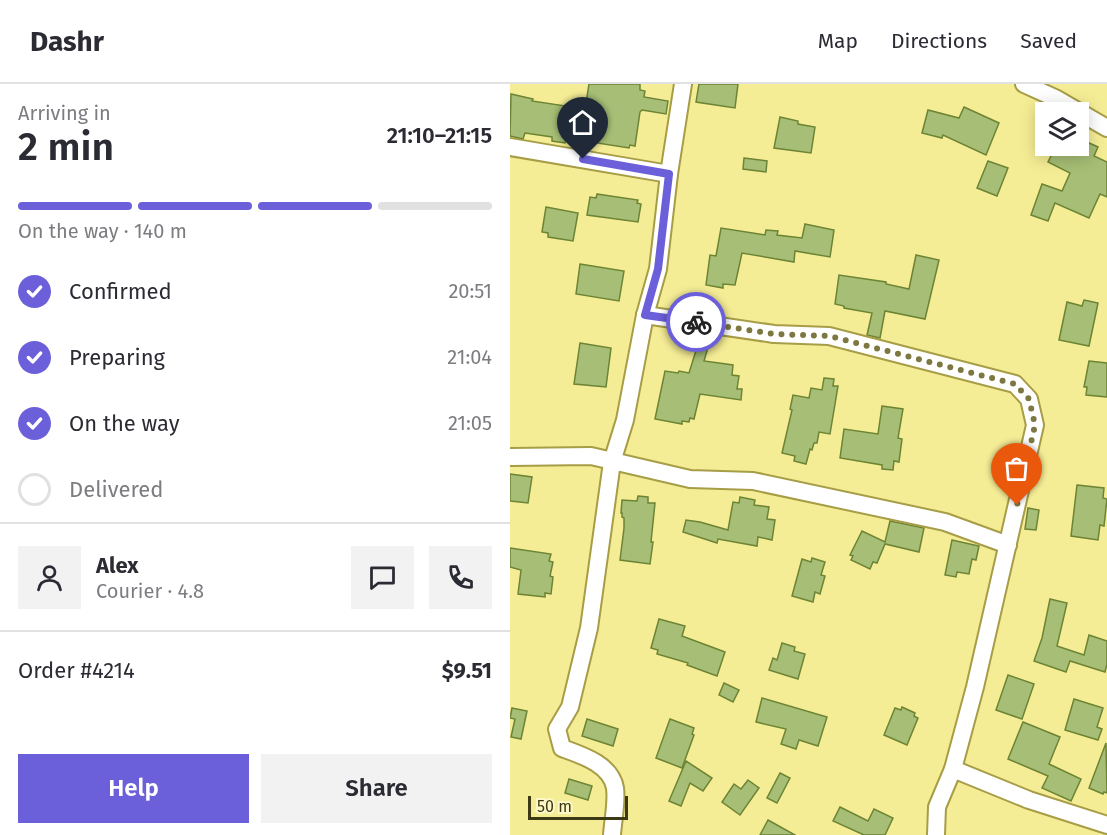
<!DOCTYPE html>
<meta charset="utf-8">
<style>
:root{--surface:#fff;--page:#f2f2f3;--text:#2b2b33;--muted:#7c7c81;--line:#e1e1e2;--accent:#6c60da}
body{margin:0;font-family:"Fira Sans",sans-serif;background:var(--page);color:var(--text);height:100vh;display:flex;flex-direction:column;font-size:22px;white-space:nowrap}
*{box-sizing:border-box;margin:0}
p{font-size:20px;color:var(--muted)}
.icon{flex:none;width:33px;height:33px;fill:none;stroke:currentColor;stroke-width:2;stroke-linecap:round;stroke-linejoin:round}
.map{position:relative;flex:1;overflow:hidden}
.sheet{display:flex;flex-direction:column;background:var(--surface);width:510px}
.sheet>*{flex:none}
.tools{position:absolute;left:525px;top:18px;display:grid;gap:12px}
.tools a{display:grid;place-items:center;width:54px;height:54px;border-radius:0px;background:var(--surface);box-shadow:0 3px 15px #0003;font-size:30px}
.scale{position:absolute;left:18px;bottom:15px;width:100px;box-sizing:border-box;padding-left:6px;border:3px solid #3d3914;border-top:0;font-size:16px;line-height:21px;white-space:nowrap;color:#3d3914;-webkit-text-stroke:4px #fef9c6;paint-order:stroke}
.pin{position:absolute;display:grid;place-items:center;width:51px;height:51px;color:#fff;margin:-62px -26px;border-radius:50% 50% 50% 0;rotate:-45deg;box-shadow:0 0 6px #0007}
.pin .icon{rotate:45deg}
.courier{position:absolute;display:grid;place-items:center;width:60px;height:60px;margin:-30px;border:4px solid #6c60da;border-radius:50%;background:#fff;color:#222;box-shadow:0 2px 8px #0007}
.headline em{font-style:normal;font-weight:600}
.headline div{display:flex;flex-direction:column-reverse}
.headline{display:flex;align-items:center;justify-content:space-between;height:102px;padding:0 18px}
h1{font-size:39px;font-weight:600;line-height:45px}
.bar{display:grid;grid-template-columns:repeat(4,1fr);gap:9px 6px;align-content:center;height:72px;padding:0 18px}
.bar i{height:8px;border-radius:4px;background:var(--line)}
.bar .active{background:var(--accent)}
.bar p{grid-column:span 4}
.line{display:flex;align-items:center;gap:15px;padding:0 18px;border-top:2px solid var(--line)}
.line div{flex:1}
.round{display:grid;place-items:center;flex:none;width:63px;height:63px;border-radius:0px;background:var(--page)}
ol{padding:0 18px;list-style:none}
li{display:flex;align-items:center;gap:18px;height:66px}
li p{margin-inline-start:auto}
li .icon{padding:6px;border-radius:50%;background:var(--accent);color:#fff;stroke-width:4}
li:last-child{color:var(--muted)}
li i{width:33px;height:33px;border:3px solid var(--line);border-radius:50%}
.action{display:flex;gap:12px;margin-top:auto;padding:12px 18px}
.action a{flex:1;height:69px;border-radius:0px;background:var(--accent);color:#fff;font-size:24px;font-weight:600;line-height:69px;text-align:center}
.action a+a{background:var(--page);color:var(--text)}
header{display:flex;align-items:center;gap:36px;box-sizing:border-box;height:84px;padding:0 30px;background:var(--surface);border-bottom:2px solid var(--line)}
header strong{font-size:28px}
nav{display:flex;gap:33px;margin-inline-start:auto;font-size:21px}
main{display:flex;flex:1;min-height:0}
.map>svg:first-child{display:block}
.building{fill:#a6be75;stroke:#6d8434;stroke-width:1.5}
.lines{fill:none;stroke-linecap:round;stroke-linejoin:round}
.minor-casing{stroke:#a69d46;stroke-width:20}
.minor{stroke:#fff;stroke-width:16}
.done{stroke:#7d7841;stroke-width:6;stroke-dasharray:0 10.8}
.route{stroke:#6c60da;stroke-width:8}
</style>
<header>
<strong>Dashr</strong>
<nav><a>Map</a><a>Directions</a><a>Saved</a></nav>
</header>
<main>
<section class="sheet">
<div class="headline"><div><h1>2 min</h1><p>Arriving in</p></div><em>21:10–21:15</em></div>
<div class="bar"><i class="active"></i><i class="active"></i><i class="active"></i><i></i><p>On the way · 140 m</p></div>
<ol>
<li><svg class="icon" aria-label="check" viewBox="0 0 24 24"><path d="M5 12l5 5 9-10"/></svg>Confirmed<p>20:51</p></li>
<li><svg class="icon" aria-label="check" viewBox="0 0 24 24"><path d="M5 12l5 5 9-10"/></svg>Preparing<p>21:04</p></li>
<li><svg class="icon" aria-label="check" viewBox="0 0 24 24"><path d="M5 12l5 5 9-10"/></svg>On the way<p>21:05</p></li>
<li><i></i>Delivered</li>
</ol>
<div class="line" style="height:108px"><a class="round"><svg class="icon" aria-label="person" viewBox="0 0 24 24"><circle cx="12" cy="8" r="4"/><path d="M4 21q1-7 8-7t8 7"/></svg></a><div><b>Alex</b><p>Courier · 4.8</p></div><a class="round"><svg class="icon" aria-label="chat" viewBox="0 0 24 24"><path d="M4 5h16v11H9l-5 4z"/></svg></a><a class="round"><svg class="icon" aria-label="phone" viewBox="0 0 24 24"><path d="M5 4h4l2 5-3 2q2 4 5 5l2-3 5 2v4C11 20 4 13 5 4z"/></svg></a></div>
<div class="line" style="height:78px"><div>Order #4214</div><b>$9.51</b></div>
<div class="action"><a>Help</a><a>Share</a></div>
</section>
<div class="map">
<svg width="597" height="751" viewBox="0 0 597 751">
<rect width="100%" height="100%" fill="#f5ed95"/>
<g class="building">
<polygon points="79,0 130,0 130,6 135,7 134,13 158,17 156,30 132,26 130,28 125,62 120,61 119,64 56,54 55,59 42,57 42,53 15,49 13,55 0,52 1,10 23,15 22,17 75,25"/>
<polygon points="189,0 228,0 225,24 186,18"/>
<polygon points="454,23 489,39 476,71 433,51 432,54 412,49 418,26 449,34"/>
<polygon points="270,33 288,37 288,40 305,43 301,69 264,64"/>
<polygon points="568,54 588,63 584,72 597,78 597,113 590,110 579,134 545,119 538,137 521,131 532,100 552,107 560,89 538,78 546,62 568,62"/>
<polygon points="234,74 257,77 256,88 233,85"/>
<polygon points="478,77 498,84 487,112 467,104"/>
<polygon points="87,110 128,116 127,119 131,120 128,138 77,131 80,113 86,114"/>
<polygon points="36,123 68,129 63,157 38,153 38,149 32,148"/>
<polygon points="295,140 324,146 320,173 285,167 284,178 232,169 225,201 213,200 213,204 196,201 200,171 206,172 211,144 255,151 256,146 268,147 267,151 292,154"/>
<polygon points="406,171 429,176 415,235 375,227 370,254 357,251 362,229 334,224 334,222 325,220 329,191 376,198 376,200 399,205"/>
<polygon points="70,180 114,187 109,217 66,210"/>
<polygon points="574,216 588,219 579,262 549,256 557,218 572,222"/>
<polygon points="189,257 199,260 194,277 223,281 222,291 229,292 227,305 232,305 231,316 190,310 184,335 180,334 179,338 172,337 172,340 145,335 155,287 168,289 169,287 179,289"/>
<polygon points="70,259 101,264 96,303 64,300"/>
<polygon points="579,277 597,279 597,313 576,311 577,303 574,303"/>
<polygon points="314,294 324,295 323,302 328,302 320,350 309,348 307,359 304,359 302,366 300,365 296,380 284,377 285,372 272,369 282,326 280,325 283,311 299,314 301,304 312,306"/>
<polygon points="372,322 393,325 388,354 392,355 389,378 384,377 383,386 372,385 372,381 330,374 334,345 368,350"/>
<polygon points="0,390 22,393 18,419 0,417"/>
<polygon points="567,401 594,404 593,414 597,415 594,442 590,441 588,456 561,452"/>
<polygon points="128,412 138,413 138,419 145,419 141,458 143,458 140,480 110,476 114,444 114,434 112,433 112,429 111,429 112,416 127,417"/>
<polygon points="230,413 245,416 244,421 259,423 257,435 265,436 262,456 248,453 247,462 208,455 207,459 173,448 176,436 190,438 218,446 223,418 229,419"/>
<polygon points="518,424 529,426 526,446 515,445"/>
<polygon points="380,437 414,444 409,468 375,460 367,479 363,478 360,485 341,476 343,472 340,471 352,447 375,458"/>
<polygon points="442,456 469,462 466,476 462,475 459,490 447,488 446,493 435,491"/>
<polygon points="0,464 41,470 39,477 43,478 40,492 43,493 41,510 35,509 35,513 8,510 11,486 0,483"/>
<polygon points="302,474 315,478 311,491 315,492 310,510 305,508 303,518 282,512 292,475 301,478"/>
<polygon points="540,515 557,519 547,562 574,571 579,551 597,557 597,580 595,588 560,577 556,588 524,577 532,554"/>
<polygon points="149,535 175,542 172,552 215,568 207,592 177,581 178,579 147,570 148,566 141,564"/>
<polygon points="272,559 285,563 284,567 295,570 288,595 259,586 263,574 267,576"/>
<polygon points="498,591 524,600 512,635 486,626"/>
<polygon points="214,599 229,606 223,618 209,611"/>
<polygon points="252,614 317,633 308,662 289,656 286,665 271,660 276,645 246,638"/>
<polygon points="564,615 593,624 587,643 592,645 588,656 555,646"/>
<polygon points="392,623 405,629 404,632 408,634 397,661 374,651 385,624 391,626"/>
<polygon points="2,624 17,627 11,655 1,653 5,635 0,634"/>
<polygon points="77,635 108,645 103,662 72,652"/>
<polygon points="160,635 184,644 182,650 184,651 172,684 146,674"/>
<polygon points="513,638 550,653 539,680 571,695 561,717 532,704 538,692 498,675"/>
<polygon points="596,659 597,709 594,708 593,710 579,704"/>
<polygon points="176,677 202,694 193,707 180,699 171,722 159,717"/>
<polygon points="270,689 280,694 267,719 257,714"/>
<polygon points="59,695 82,702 78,716 55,709"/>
<polygon points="238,696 249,704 230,731 212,718 224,700 231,705"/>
<polygon points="330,723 358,737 364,725 383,734 375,751 354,751 323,737"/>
<polygon points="258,736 285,751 250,751"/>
</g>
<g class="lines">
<defs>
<g id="minor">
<polyline points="514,0 545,14 597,44"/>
<polyline points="0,63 159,90"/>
<polyline points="135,231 264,250 319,252 505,300 519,315 525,341 465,603 443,685 427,723 426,751"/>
<polyline points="0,373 81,372 180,395 243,397 435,438 498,461"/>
<polyline points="443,685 519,716 597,741"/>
<path d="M 102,751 C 103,736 107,718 105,704 C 101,680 71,671 52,664 L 47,645 L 60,623 L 79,544 L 102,378 L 115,336 L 135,231 L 148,185 L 159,90 L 173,0"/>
</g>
</defs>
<use href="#minor" class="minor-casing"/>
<use href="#minor" class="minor"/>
</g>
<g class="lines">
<polyline class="done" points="186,238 264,250 319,252 505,300 519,315 525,341 507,421"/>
<polyline class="route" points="73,75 159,90 148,185 135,231 186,238"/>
</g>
</svg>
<div class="tools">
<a><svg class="icon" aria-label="layers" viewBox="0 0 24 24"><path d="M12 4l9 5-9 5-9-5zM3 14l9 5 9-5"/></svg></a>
</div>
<div class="scale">50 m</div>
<div class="pin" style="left:507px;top:421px;background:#ea580c"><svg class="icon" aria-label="bag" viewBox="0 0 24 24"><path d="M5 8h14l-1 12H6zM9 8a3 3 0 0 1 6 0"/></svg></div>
<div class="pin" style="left:73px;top:75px;background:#1f2937"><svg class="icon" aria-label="home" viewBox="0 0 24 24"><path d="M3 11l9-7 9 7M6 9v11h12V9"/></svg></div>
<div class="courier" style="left:186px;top:238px"><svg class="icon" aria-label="bike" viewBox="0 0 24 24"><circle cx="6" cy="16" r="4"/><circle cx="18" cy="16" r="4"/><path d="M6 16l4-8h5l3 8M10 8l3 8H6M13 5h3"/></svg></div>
</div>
</main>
